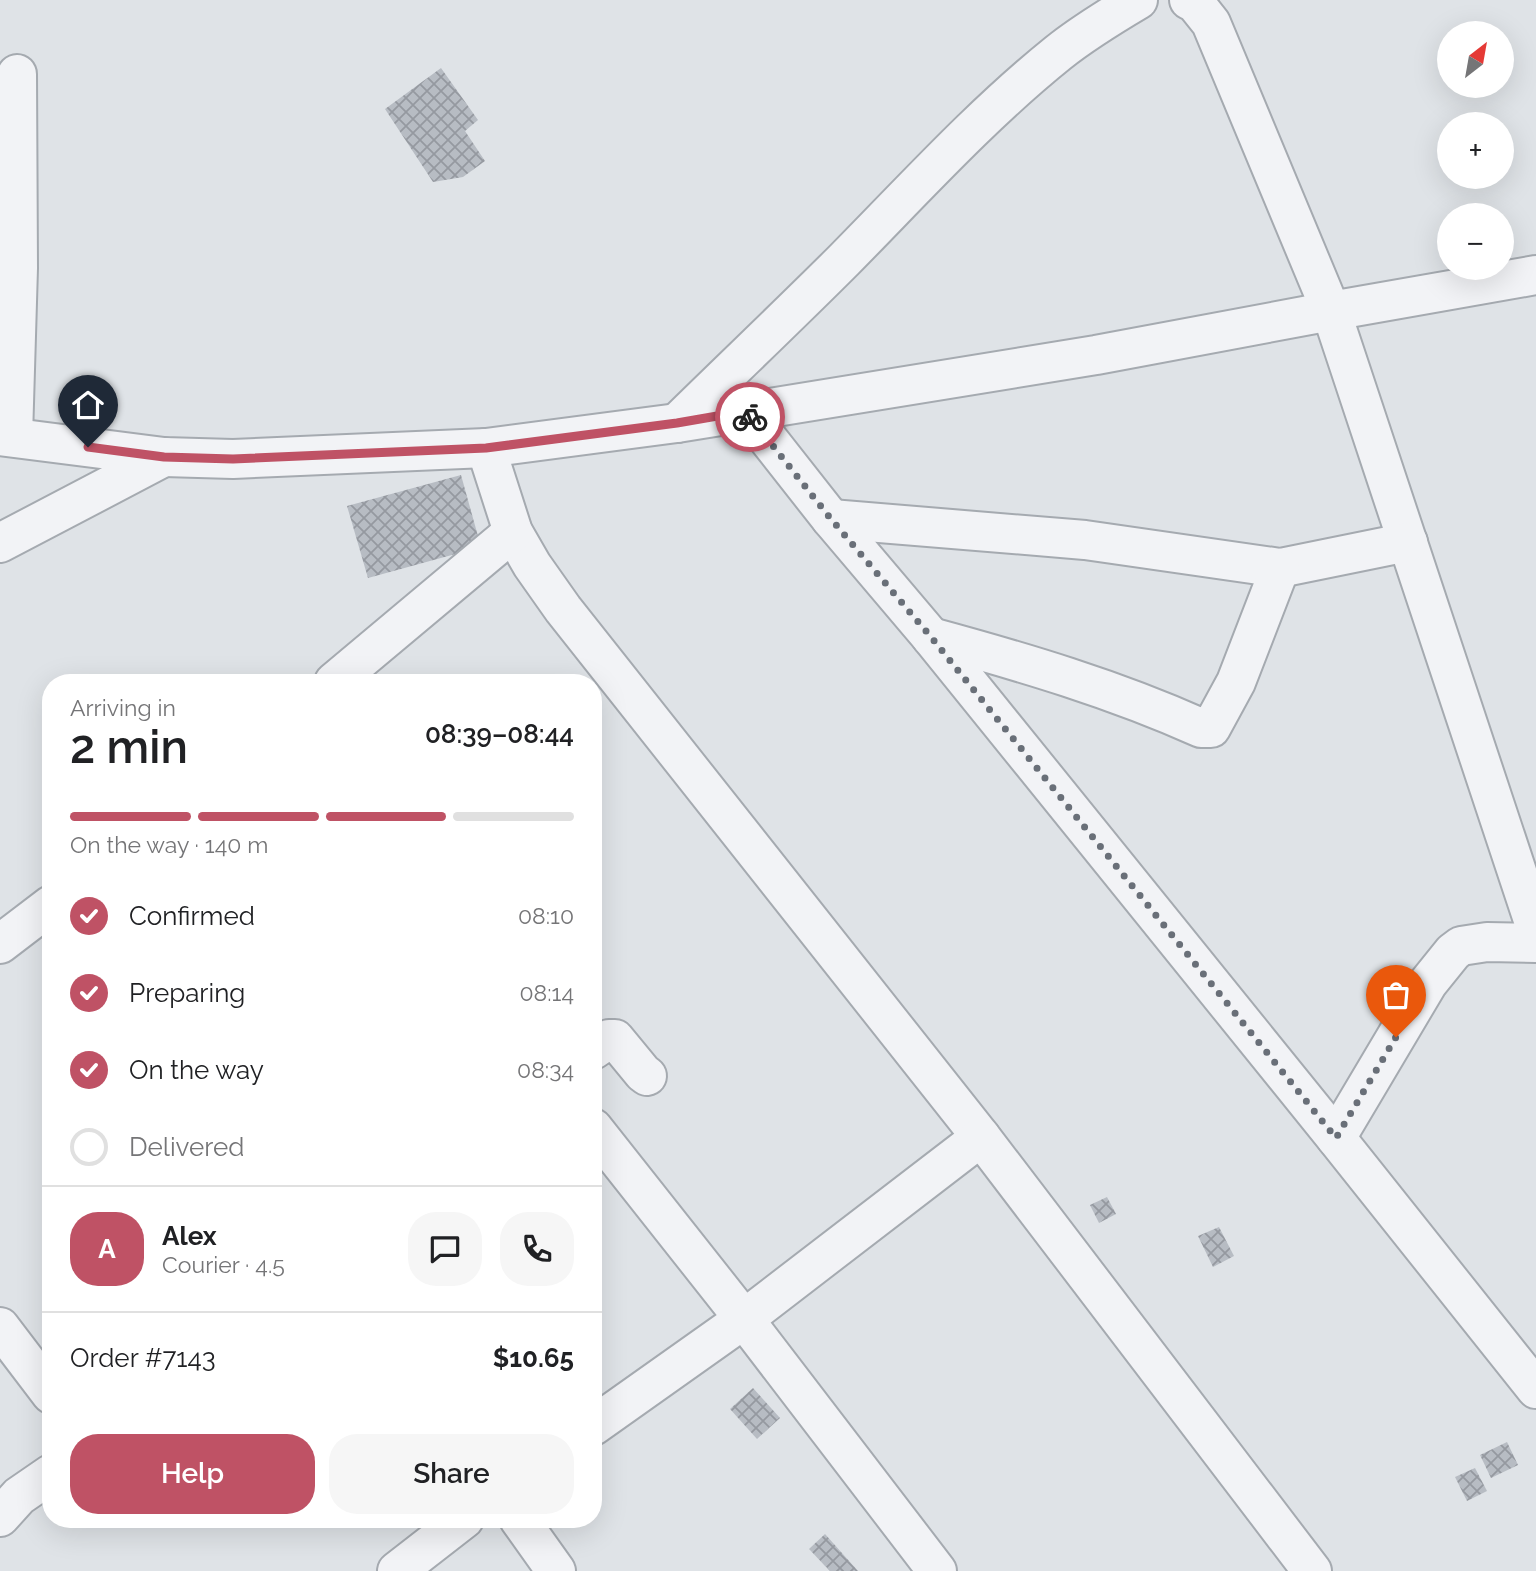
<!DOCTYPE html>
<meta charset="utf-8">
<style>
:root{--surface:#fff;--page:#f6f6f6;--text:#202124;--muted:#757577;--line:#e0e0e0;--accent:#bf5265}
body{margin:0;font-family:Raleway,sans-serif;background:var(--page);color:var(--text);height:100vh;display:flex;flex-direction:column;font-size:26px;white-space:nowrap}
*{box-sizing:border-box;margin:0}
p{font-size:23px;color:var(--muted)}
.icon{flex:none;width:38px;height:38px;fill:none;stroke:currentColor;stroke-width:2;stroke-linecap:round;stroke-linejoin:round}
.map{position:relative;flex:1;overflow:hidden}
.drawer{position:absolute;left:42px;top:674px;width:560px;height:854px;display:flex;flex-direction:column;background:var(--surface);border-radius:28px;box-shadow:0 7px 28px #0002}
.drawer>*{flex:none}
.needle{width:46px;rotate:31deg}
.controls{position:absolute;left:1437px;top:21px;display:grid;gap:14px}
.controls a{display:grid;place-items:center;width:77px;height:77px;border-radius:50%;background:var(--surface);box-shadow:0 7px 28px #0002;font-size:35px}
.pin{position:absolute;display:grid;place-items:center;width:60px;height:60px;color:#fff;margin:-72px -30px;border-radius:50% 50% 50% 0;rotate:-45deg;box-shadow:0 0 7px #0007}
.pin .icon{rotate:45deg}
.courier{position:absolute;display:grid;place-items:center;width:70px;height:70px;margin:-35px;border:5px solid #bf5265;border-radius:50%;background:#fff;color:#222;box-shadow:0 2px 9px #0007}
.headline em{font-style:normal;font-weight:600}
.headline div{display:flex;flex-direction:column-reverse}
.headline{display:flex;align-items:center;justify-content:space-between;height:119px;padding:0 28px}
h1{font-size:46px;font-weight:600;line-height:52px}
.bar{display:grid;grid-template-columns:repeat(4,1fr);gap:10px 7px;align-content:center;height:84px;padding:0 28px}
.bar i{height:9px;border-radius:5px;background:var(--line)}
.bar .on{background:var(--accent)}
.bar p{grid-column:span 4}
.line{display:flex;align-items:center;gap:18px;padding:0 28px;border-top:2px solid var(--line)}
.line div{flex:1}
.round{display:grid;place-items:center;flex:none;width:74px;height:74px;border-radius:28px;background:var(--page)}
ol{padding:0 28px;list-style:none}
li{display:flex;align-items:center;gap:21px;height:77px}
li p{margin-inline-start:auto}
li .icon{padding:7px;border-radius:50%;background:var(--accent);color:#fff;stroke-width:4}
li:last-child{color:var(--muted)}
li i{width:38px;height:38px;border:4px solid var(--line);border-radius:50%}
.action{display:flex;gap:14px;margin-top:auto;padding:14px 28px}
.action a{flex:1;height:80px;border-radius:28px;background:var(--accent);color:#fff;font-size:28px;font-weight:600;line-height:80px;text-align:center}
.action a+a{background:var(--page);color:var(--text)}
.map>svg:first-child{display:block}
.building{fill:url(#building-cross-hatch)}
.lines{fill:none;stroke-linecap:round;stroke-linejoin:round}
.minor-casing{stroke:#a5aab0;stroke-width:42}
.minor{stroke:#f2f3f6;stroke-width:38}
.done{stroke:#696f78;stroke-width:7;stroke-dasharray:0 12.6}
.route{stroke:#bf5265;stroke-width:9}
</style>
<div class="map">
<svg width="1536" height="1571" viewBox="0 0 1536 1571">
<defs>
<pattern id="building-cross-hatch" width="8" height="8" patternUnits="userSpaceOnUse" patternTransform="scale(1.75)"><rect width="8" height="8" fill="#b7bcc3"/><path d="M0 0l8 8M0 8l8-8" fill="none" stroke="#9599a0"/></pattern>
</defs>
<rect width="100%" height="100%" fill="#dfe3e7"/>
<g class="building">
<polygon points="441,68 478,120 465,131 485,161 463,177 433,182 385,109"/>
<polygon points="461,475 481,547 368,578 347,506"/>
<polygon points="1107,1197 1116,1214 1099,1223 1090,1205"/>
<polygon points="1219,1227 1234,1256 1213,1267 1198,1236"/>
<polygon points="753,1388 780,1418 757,1439 730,1409"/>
<polygon points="1507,1442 1518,1465 1491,1478 1480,1455"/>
<polygon points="1475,1468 1487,1491 1467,1501 1455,1477"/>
<polygon points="825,1534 858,1571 830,1571 809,1549"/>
</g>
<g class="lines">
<defs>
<g id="minor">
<polyline points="1189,0 1195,3 1211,23 1331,311 1536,929"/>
<polyline points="746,411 831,519 931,637 1336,1138 1536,1389"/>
<path d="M 677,423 C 733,368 789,315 844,260 C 914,189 981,115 1058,53 C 1083,33 1111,16 1138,0"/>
<polyline points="0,436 164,457 233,459 486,448 677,423 1096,355 1331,311 1536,275"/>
<polyline points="13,437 18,268 17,74"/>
<polyline points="486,448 513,532 532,565 563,609 981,1137 1312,1571"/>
<polyline points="831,519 1085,540 1280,568 1408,542"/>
<polyline points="0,543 164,457"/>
<path d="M 931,637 C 1023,662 1114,689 1201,728 L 1211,728 L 1236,682 L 1280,568"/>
<polyline points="334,682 513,532"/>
<polyline points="0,944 51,905"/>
<polyline points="593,1050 609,1039 615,1039 643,1073 647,1076"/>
<polyline points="593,1128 744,1319 937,1571"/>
<polyline points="1336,1138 1428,983 1453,952 1461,946 1487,942 1536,943"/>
<polyline points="0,1327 51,1394"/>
<polyline points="593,1426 744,1319 981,1137"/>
<polyline points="0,1517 19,1496 51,1474"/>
<polyline points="519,1519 556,1571"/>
<polyline points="397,1571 464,1519"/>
</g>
</defs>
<use href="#minor" class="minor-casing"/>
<use href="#minor" class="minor"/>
</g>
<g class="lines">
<polyline class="done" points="750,417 831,519 931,637 1336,1138 1396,1037"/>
<polyline class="route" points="88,447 164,457 233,459 486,448 677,423 746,411 750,417"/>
</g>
</svg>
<div class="controls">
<a><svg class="needle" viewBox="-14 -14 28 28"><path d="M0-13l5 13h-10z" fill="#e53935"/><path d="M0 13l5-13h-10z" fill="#757577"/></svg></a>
<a>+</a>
<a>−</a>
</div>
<div class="pin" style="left:1396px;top:1037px;background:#ea580c"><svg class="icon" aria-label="bag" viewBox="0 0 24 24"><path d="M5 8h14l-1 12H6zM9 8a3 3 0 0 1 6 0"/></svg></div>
<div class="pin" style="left:88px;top:447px;background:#1f2937"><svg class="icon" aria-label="home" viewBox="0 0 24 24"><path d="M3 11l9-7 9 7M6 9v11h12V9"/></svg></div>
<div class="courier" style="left:750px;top:417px"><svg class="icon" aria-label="bike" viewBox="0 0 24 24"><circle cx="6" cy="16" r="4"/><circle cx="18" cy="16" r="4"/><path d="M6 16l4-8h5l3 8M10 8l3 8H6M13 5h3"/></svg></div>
<section class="drawer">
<div class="headline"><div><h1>2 min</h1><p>Arriving in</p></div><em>08:39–08:44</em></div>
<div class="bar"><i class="on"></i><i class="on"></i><i class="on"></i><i></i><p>On the way · 140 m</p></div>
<ol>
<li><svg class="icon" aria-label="check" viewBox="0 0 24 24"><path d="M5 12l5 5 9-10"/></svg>Confirmed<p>08:10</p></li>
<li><svg class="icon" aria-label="check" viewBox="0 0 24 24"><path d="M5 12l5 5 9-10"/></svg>Preparing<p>08:14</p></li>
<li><svg class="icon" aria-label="check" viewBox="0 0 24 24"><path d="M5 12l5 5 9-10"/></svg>On the way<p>08:34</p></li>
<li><i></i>Delivered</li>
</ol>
<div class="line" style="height:126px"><b class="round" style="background:var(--accent);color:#fff">A</b><div><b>Alex</b><p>Courier · 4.5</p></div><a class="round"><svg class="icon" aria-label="chat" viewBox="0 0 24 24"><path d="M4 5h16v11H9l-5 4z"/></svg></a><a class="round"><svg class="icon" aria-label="phone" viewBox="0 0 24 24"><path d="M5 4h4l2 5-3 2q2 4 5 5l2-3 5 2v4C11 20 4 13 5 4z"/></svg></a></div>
<div class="line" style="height:91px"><div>Order #7143</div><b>$10.65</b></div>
<div class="action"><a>Help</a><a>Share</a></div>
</section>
</div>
